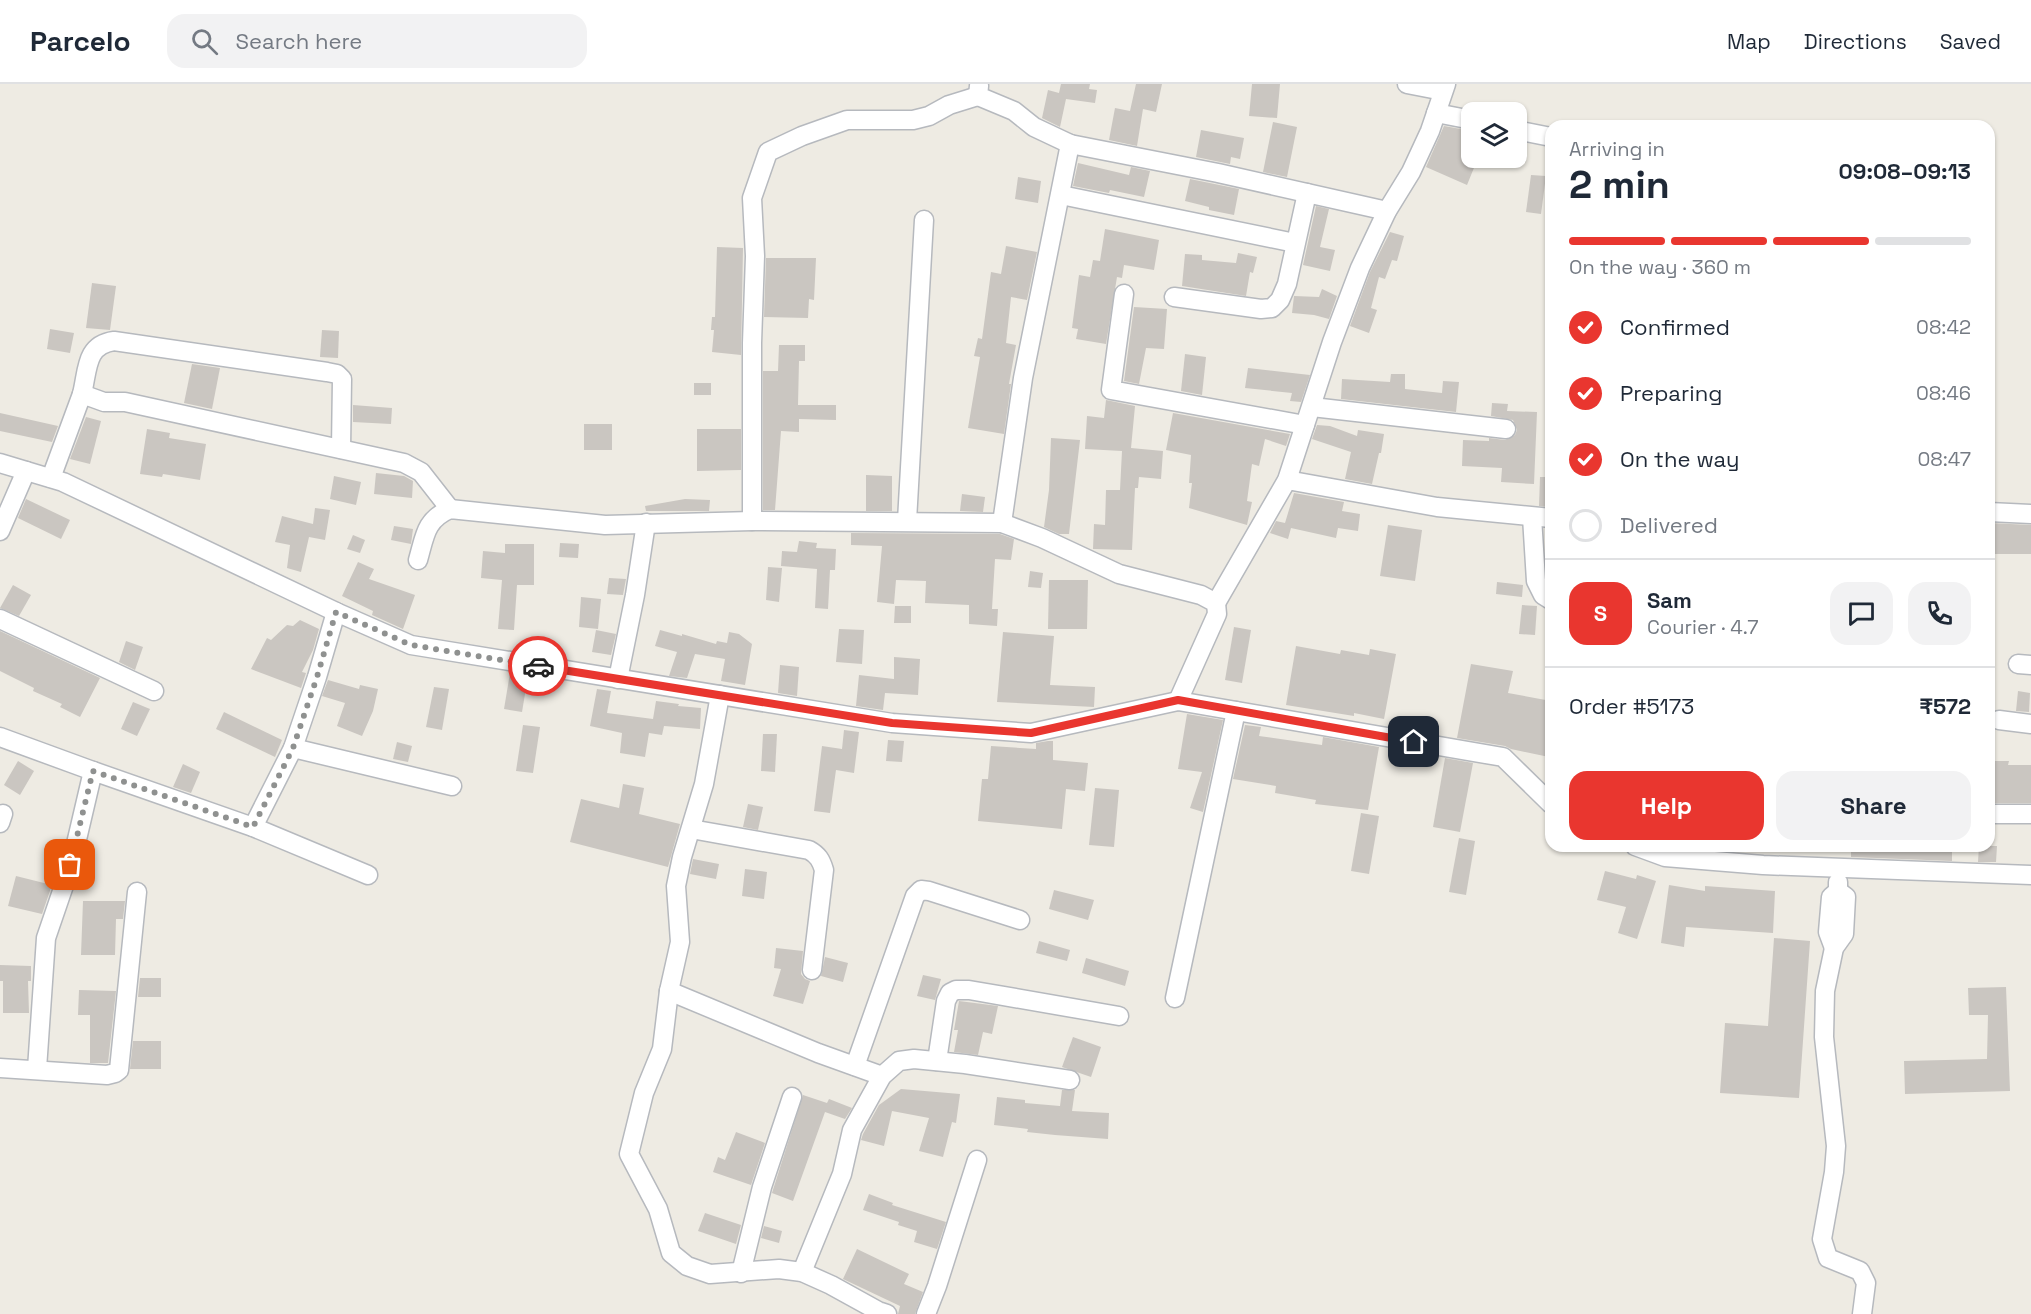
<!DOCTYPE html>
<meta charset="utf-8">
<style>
:root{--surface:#fff;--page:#f2f2f3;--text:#1f2937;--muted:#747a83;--line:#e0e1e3;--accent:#e9362f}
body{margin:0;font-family:"Space Grotesk",sans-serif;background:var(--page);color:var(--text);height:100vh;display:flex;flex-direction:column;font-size:22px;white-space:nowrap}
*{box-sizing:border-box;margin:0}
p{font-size:20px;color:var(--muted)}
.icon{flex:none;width:33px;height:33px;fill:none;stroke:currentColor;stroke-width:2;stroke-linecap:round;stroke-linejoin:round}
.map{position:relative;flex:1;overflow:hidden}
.panel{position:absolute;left:1545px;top:36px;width:450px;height:732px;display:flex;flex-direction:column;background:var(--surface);border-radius:18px;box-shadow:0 2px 4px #0004}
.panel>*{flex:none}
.fabs{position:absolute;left:1461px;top:18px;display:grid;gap:12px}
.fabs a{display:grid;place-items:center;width:66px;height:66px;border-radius:12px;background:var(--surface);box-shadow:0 2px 4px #0004;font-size:30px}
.pin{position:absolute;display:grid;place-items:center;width:51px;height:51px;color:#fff;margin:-26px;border-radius:12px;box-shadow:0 3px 9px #0006}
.courier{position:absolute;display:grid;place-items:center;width:60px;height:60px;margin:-30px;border:4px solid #e9362f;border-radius:50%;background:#fff;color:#222;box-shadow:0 2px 8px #0007}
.overview em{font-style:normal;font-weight:800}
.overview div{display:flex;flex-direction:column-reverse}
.overview{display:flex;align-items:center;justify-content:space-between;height:102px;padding:0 24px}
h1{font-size:39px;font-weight:800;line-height:45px}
.bar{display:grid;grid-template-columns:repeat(4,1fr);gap:9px 6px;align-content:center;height:72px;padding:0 24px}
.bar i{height:8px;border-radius:4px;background:var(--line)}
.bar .current{background:var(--accent)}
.bar p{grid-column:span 4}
.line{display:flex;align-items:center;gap:15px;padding:0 24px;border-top:2px solid var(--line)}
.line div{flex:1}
.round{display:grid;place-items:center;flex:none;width:63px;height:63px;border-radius:18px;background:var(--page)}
ol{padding:0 24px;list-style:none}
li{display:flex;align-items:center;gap:18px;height:66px}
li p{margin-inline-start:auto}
li .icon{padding:6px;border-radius:50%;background:var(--accent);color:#fff;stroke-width:4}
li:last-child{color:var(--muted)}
li i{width:33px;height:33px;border:3px solid var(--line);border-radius:50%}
.cta{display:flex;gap:12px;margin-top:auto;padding:12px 24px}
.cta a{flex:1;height:69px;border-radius:18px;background:var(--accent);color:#fff;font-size:24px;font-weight:800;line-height:69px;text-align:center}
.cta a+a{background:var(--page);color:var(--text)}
header{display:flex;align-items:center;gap:36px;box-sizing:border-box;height:84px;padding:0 30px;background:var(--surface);border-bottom:2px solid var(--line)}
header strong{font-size:28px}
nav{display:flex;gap:33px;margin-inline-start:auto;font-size:21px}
.search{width:420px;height:54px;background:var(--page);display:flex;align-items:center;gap:15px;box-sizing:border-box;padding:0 21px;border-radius:18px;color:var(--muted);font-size:22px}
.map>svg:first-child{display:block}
.building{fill:#cac6c1}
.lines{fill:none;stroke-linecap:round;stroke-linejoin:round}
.minor-casing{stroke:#b6b9be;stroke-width:21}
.minor{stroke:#fff;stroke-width:18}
.done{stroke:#8f9190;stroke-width:6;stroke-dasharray:0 10.8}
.route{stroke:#e9362f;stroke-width:8}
</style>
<header>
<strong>Parcelo</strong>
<div class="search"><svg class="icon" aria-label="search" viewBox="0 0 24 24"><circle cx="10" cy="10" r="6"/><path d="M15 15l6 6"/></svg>Search here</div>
<nav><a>Map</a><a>Directions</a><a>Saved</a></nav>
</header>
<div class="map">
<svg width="2031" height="1230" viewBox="0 0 2031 1230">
<rect width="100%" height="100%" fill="#eeebe3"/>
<g class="building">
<polygon points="1061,0 1090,0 1089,5 1097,6 1095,19 1066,15 1060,43 1042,34 1048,6 1059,9"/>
<polygon points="1136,0 1162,0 1156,28 1143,25 1137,62 1109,56 1115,24 1130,27"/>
<polygon points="1252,0 1280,0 1277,34 1249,32"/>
<polygon points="1273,38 1297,43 1287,93 1263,88"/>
<polygon points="1444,42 1472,47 1472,74 1478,74 1467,101 1426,83"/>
<polygon points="1201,46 1244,54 1240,75 1231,73 1230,80 1196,73"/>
<polygon points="1078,79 1129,91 1131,83 1150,87 1144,113 1110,106 1109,109 1073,102"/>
<polygon points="1531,91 1546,92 1541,130 1526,128"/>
<polygon points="1018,93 1041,97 1038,119 1015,115"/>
<polygon points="1190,95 1239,105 1234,131 1209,126 1209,123 1185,117"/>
<polygon points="1316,122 1329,125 1320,163 1335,166 1330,187 1303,181"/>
<polygon points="1105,145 1159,156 1154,186 1124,181 1122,194 1117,193 1106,260 1076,255 1078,245 1072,244 1079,191 1090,193 1093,176 1100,177"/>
<polygon points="1390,148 1404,152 1397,177 1392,176 1385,195 1379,193 1371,224 1377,226 1369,249 1350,242 1370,188"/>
<polygon points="1006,162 1037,168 1027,216 1011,213 1006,259 1016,261 1009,300 1011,300 1004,350 968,344 980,273 974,272 978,254 982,255 991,188 1001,190"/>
<polygon points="717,163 743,164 741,271 712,268 714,246 711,246 712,233 715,233"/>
<polygon points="1238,169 1257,173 1253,189 1250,188 1246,212 1182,202 1185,170 1202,171 1202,176 1236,179"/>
<polygon points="766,174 816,174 814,216 809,215 808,234 764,233"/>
<polygon points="92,199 116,202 110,246 86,244"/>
<polygon points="1322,205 1337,212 1329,235 1314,231 1292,229 1294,212 1319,213"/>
<polygon points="1134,223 1167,225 1164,265 1146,264 1139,300 1124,297"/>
<polygon points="50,245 74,249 70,269 47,265"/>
<polygon points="322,246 339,247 338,274 320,273"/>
<polygon points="779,261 805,261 805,277 799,277 798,321 836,321 836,336 799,335 799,348 781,347 775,426 763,426 763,287 778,287"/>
<polygon points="1185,270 1206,273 1202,311 1181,307"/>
<polygon points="192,280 220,284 212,325 184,319"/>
<polygon points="1248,284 1310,291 1301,318 1290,317 1292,309 1245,304"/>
<polygon points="1391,290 1405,290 1405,305 1442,309 1443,297 1459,298 1456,328 1341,315 1342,295 1390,298"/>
<rect x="694" y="299" width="17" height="12"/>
<polygon points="1106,316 1135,322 1131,364 1163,367 1161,395 1139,393 1138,404 1135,404 1132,466 1093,465 1094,440 1105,441 1106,406 1120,406 1122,367 1085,365 1087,332 1104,334"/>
<polygon points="1492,319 1508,320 1507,327 1537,328 1534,400 1501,398 1502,384 1462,382 1463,356 1489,357 1489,354 1505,356 1515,351 1517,346 1513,336 1491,332"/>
<polygon points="353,321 392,324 391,340 353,338"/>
<polygon points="0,329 58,342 52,358 0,347"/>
<polygon points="1173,329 1290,350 1286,362 1265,355 1259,382 1252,380 1247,417 1252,418 1247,441 1189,424 1192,399 1189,399 1191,371 1166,366"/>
<polygon points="86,333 101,337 90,380 70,375"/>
<rect x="584" y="340" width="28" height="26"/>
<polygon points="1317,341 1330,342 1357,352 1358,346 1384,350 1381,369 1379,369 1372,400 1345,395 1351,368 1312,355"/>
<polygon points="147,345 170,349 169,354 206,360 200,396 163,390 162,393 140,390"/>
<polygon points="697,345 741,345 741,386 697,387"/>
<polygon points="1051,354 1080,356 1069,450 1059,450 1044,443 1049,406"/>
<polygon points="376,389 404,392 413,397 412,414 374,410"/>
<polygon points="866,391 892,392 892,427 866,427"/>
<polygon points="334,392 361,398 356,421 330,415"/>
<polygon points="1540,393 1551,393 1551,423 1539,422"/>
<polygon points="1294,409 1344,418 1342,427 1360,430 1358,447 1338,444 1336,454 1291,444 1288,455 1270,449 1276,437 1285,439"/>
<polygon points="962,410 985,413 983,428 960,427"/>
<polygon points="26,415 70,436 61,455 18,434"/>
<polygon points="685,415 710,416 709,427 646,427 645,422"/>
<polygon points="315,424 330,426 325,456 309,453 301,488 287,484 290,461 275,458 282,432 313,440"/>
<polygon points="1989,439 2031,441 2031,470 1989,470"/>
<polygon points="1388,441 1422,446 1415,497 1380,492"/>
<polygon points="394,442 413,445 411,460 391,456"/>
<polygon points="851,449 1000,450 1014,455 1011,476 995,475 992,525 998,525 997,542 969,540 969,521 925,519 926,497 896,496 894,520 877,518 882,462 851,461"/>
<polygon points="353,451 365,456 360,469 347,465"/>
<polygon points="799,457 817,459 816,464 836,465 835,486 830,486 828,525 815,524 817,485 781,482 782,467 797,468"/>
<polygon points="560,459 579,460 578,474 559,473"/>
<polygon points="505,460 534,460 534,501 517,501 514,546 498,545 502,496 481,494 483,467 505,469"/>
<polygon points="358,478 374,485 369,495 415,511 403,545 372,531 373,527 342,512"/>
<polygon points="768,483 782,484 779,518 766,516"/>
<polygon points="1030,487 1043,489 1041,504 1028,503"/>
<polygon points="609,494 626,495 623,511 607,510"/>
<polygon points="1049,496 1088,496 1087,545 1048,545"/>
<polygon points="1497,498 1523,501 1522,513 1496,510"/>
<polygon points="13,501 31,511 19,532 0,524"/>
<polygon points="581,513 601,515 598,545 579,543"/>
<polygon points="1522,521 1537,522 1535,551 1519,550"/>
<polygon points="895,522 911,522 911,539 894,539"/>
<polygon points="300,536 319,545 313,566 302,588 306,589 301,604 251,585 267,554 271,556 287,541 293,542"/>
<polygon points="1234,543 1251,546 1242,599 1225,596"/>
<polygon points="839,545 864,546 862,580 836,578"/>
<polygon points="596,546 616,550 611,571 592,568"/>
<polygon points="660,546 682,552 682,550 716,560 717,557 727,559 729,548 739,550 752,560 745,601 721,597 725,575 695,570 687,594 669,592 677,568 655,562"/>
<polygon points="0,547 100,594 80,633 60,623 62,620 33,607 34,604 0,587"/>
<polygon points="1003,548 1054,552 1050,601 1095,603 1094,623 997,618"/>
<polygon points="126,557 143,563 135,586 119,578"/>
<polygon points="1296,562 1340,570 1341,566 1369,571 1370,565 1396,570 1384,635 1354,629 1354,632 1286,621"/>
<polygon points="894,573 920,575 918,611 885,609 883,626 856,622 859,591 894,595"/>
<polygon points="1471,580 1513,587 1508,609 1551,617 1551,661 1549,673 1511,665 1505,662 1457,654"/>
<polygon points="780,581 799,583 797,612 778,609"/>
<polygon points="510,589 528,592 522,628 504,625"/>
<polygon points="328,596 359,605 360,601 378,605 373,627 362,652 337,642 345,619 322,612"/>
<polygon points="434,603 449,605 442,646 426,643"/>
<polygon points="597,605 611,607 607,629 653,635 656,617 679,620 678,622 701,624 700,645 664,642 662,651 649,649 645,673 620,669 622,649 590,642"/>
<polygon points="2018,607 2030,609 2029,628 2016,627"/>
<polygon points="133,618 150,625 137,652 121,645"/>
<polygon points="224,628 282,656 275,673 216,645"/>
<polygon points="1187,630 1223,636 1203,728 1190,724 1202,688 1178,685"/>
<polygon points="523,641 540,643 533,689 516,687"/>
<polygon points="1245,641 1261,643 1259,652 1322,661 1323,653 1379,663 1368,726 1315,720 1316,716 1275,709 1276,702 1233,695"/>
<polygon points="844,646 859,648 854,689 836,686 830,729 814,727 822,662 842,665"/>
<polygon points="763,650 777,650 775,688 761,687"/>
<polygon points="888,656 904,657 902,678 886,677"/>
<polygon points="1048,657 1053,657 1053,676 1088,679 1085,707 1066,705 1062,745 978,737 982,695 988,695 991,662 1036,665 1036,659"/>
<polygon points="397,658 412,662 408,678 393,675"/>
<polygon points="1445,674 1473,679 1460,748 1433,743"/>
<polygon points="18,677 34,687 20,711 4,701"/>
<polygon points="1989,677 2009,677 2008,681 2031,681 2031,719 1989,719"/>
<polygon points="183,680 200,688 191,709 173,703"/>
<polygon points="623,700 644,704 639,730 680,740 668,783 570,758 581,715 619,724"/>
<polygon points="1095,704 1119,706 1114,763 1089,761"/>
<polygon points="748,720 763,723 758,746 743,743"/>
<polygon points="1361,729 1379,732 1369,790 1351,787"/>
<polygon points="1459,754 1475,757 1466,811 1449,808"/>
<polygon points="1851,762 1952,762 1952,777 1851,773"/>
<polygon points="1979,762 1997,762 1996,778 1978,778"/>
<polygon points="693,775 719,780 716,795 690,790"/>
<polygon points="745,785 767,788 764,815 742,812"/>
<polygon points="1605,787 1636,795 1637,791 1656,797 1637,855 1618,849 1626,823 1597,816"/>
<polygon points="16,792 52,801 42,830 8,822"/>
<polygon points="1669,801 1705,807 1705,802 1775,807 1773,849 1686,843 1684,863 1661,859"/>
<polygon points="1054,806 1094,816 1088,836 1049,825"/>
<polygon points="83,817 125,817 123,835 116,835 115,871 81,871"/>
<polygon points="1774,854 1810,857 1799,1014 1720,1009 1725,939 1768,942"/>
<polygon points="1039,857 1070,866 1067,877 1036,869"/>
<polygon points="776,864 803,867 801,890 805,895 810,897 803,920 773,912 781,885 774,884"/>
<polygon points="825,873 848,879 843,898 821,892"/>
<polygon points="1086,874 1129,887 1125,902 1082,889"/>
<polygon points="0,881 31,882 31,897 28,897 29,929 3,929 3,897 0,897"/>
<polygon points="923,891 941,895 935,916 917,912"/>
<polygon points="140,894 161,894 161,913 138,913"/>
<polygon points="2006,903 2010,1007 1905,1010 1904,977 1987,975 1988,931 1969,931 1968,904"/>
<polygon points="79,906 116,907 108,979 90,979 90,931 78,931"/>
<polygon points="959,917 998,922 992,950 983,948 978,971 954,968 958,946 954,946"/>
<polygon points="1073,953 1101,963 1091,993 1062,983"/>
<polygon points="133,957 161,957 161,985 130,985"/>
<polygon points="901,1005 960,1010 956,1039 952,1038 943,1073 919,1067 929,1034 892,1027 884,1062 861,1056 863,1050 879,1021"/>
<polygon points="1062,1006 1075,1006 1072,1027 1109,1029 1108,1055 1055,1051 1027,1048 1028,1045 994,1041 997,1013 1025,1016 1025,1019 1060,1022"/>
<polygon points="803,1011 827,1019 829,1015 852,1024 845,1035 825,1028 793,1117 772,1109"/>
<polygon points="736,1048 765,1059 751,1101 713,1088 718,1073 725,1076"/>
<polygon points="869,1110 893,1119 892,1121 946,1138 937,1165 914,1158 917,1147 898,1141 899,1138 863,1126"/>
<polygon points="705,1129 741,1141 736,1160 698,1147"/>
<polygon points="764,1142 782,1147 779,1159 761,1154"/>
<polygon points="857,1165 909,1190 904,1200 923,1208 915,1230 898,1230 900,1222 843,1195"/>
</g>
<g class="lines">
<defs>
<g id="minor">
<polyline points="1407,0 1443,7"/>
<polyline points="979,2 978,12 1014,27 1034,43 1070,60"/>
<polyline points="1436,29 1472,36"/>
<polyline points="1516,46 1551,53"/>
<polyline points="1061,111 1295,159"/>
<polyline points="1124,210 1111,306 1305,341"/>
<polyline points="1174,213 1261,225 1272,224 1280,216 1287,200 1307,109"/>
<path d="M 82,310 C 88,286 85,261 114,257 L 327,288 L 337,290 L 342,295 L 341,365"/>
<polyline points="1312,323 1506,345"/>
<polyline points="0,379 63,398 336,528 411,561 892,639 1031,649 1178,617 1503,673 1551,720"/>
<polyline points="51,394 82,310 104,318 125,318 404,379 421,388 450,425"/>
<polyline points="1287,396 1437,423 1551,434"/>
<polyline points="1989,428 2031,430"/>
<polyline points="1532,433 1536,497 1543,511 1551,516"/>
<polyline points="752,437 752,259 755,172 752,114 768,68 802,52 847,36 913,36 929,32 949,21 978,12"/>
<polyline points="907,437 924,136"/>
<polyline points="1002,439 1023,294 1070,60 1218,89 1387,127"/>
<polyline points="0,447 26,387"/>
<path d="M 418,476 C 425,452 425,436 450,425 L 605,441 L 752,437 L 1002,439 L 1042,454 L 1119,490 L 1201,511 L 1216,519 L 1217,530 L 1178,617"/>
<polyline points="1216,519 1287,396 1332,258 1360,184 1387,127 1411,88 1430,47 1446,0"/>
<polyline points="0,535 154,607"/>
<polyline points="2018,580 2031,581"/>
<polyline points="618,595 635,511 646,439"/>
<polyline points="720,611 704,700 682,773 676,802 680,858 669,907 662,965 644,1009 629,1070 658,1125 671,1169 687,1182 710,1190 779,1185 802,1188 831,1201 878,1227 887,1230"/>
<polyline points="1999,636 2031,640"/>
<polyline points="0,653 93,687"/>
<polyline points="293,664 452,702"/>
<polyline points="1989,730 2031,730"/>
<polyline points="0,739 3,730"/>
<polyline points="253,743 293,664 317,593 336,528"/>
<path d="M 691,745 L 809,766 C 818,771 821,776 824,786 L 812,886"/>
<polyline points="1635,762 1665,773 1763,781 2031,791"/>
<polyline points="1838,807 1846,813 1844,850 1834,864 1825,907 1824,953 1836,1062 1834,1088 1822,1155 1828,1174 1860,1187 1866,1199 1862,1230"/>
<polyline points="1834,864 1828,848 1831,813 1838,807 1838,798"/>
<polyline points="669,907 818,969 882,992"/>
<polyline points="1175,914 1236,627"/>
<polyline points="937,977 946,917 950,909 956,906 969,906 1119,932"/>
<polyline points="855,982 915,812 921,806 929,807 1020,836"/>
<polyline points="0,984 107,991 115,989 119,986 137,808"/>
<polyline points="37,985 46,854 71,781 93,687 253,743 368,791"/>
<polyline points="802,1188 842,1090 852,1046 882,992 899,977 914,975 965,980 1070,996"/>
<polyline points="741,1189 762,1103 792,1013"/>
<polyline points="926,1230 937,1202 977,1076"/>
</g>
</defs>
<use href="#minor" class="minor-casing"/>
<use href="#minor" class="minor"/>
</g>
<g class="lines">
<polyline class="done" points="70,781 93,687 253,743 293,664 317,593 336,528 411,561 538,582"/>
<polyline class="route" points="538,582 892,639 1031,649 1178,616 1414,658"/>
</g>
</svg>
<div class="fabs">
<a><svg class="icon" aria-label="layers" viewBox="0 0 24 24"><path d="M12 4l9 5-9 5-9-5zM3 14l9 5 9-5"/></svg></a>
</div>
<div class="pin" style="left:70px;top:781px;background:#ea580c"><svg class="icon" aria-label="bag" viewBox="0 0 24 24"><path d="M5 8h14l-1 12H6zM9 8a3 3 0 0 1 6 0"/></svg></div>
<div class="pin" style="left:1414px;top:658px;background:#1f2937"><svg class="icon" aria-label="home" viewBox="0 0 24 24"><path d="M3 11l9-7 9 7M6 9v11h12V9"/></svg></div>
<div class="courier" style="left:538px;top:582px"><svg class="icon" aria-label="car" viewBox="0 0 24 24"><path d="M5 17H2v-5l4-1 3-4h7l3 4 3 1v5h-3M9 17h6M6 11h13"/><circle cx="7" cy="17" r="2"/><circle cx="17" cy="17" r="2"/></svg></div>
<section class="panel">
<div class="overview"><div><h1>2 min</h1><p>Arriving in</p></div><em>09:08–09:13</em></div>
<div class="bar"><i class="current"></i><i class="current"></i><i class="current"></i><i></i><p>On the way · 360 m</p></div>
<ol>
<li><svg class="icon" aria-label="check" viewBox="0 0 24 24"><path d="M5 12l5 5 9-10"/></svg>Confirmed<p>08:42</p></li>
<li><svg class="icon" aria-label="check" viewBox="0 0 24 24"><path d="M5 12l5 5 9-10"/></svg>Preparing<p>08:46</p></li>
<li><svg class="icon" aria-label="check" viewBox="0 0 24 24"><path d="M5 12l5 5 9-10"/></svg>On the way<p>08:47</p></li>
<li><i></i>Delivered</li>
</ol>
<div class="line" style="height:108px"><b class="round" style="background:var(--accent);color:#fff">S</b><div><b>Sam</b><p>Courier · 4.7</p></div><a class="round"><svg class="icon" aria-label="chat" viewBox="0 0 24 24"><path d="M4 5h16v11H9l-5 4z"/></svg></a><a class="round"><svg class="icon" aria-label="phone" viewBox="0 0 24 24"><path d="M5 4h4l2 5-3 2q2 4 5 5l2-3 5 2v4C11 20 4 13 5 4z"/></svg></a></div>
<div class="line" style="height:78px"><div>Order #5173</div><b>₹572</b></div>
<div class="cta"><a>Help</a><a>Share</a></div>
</section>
</div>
